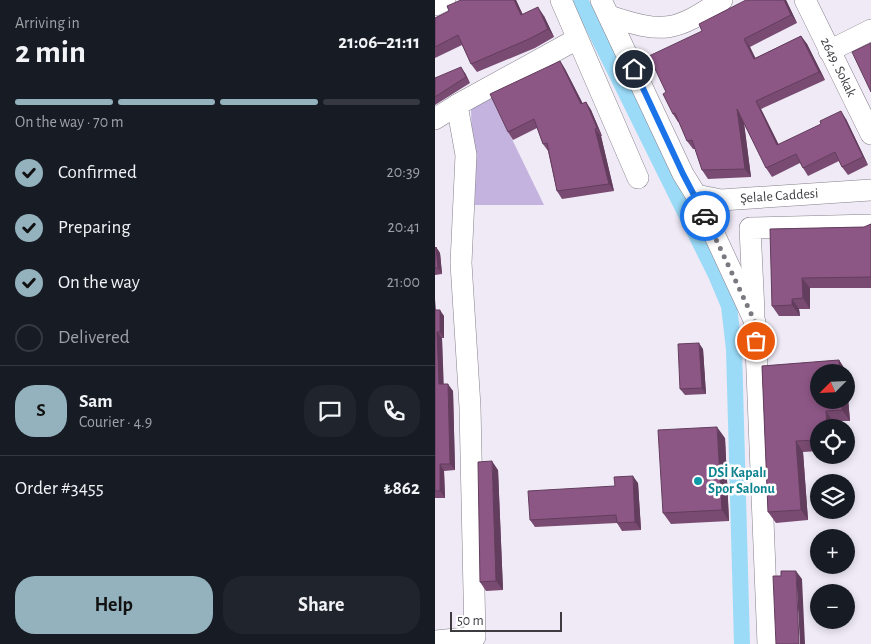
<!DOCTYPE html>
<meta charset="utf-8">
<style>
:root{--surface:#171b24;--page:#20242c;--text:#f1f3f6;--muted:#9ea1a6;--line:#363941;--accent:#94b2bd}
body{margin:0;font-family:"Alegreya Sans",sans-serif;background:var(--page);color:var(--text);height:100vh;display:flex;flex-direction:column;font-size:19px;white-space:nowrap}
*{box-sizing:border-box;margin:0}
p{font-size:16px;color:var(--muted)}
.icon{flex:none;width:28px;height:28px;fill:none;stroke:currentColor;stroke-width:2;stroke-linecap:round;stroke-linejoin:round}
.map{position:relative;flex:1;overflow:hidden}
.details{display:flex;flex-direction:column;background:var(--surface);width:435px}
.details>*{flex:none}
.needle{width:32px;rotate:246deg}
.tools{position:absolute;left:375px;top:364px;display:grid;gap:10px}
.tools a{display:grid;place-items:center;width:45px;height:45px;border-radius:50%;background:var(--surface);box-shadow:0 2px 8px #0003;font-size:25px}
.scale{position:absolute;left:15px;bottom:12px;width:112px;box-sizing:border-box;padding-left:5px;border:2px solid #3d3b40;border-top:0;font-size:14px;line-height:18px;white-space:nowrap;color:#3d3b40;-webkit-text-stroke:4px #fff;paint-order:stroke}
.pin{position:absolute;display:grid;place-items:center;width:42px;height:42px;color:#fff;margin:-21px;border:2px solid #fff;border-radius:50%;box-shadow:0 1px 5px #0007}
.courier{position:absolute;display:grid;place-items:center;width:50px;height:50px;margin:-25px;border:4px solid #1a73e8;border-radius:50%;background:#fff;color:#222;box-shadow:0 1px 6px #0007}
.overview em{font-style:normal;font-weight:700}
.overview div{display:flex;flex-direction:column-reverse}
.overview{display:flex;align-items:center;justify-content:space-between;height:85px;padding:0 15px}
h1{font-size:32px;font-weight:700;line-height:38px}
.bar{display:grid;grid-template-columns:repeat(4,1fr);gap:8px 5px;align-content:center;height:60px;padding:0 15px}
.bar i{height:6px;border-radius:4px;background:var(--line)}
.bar .selected{background:var(--accent)}
.bar p{grid-column:span 4}
.line{display:flex;align-items:center;gap:12px;padding:0 15px;border-top:1px solid var(--line)}
.line div{flex:1}
.round{display:grid;place-items:center;flex:none;width:52px;height:52px;border-radius:20px;background:var(--page)}
ol{padding:0 15px;list-style:none}
li{display:flex;align-items:center;gap:15px;height:55px}
li p{margin-inline-start:auto}
li .icon{padding:5px;border-radius:50%;background:var(--accent);color:#111;stroke-width:4}
li:last-child{color:var(--muted)}
li i{width:28px;height:28px;border:2px solid var(--line);border-radius:50%}
.primary-button{display:flex;gap:10px;margin-top:auto;padding:10px 15px}
.primary-button a{flex:1;height:58px;border-radius:20px;background:var(--accent);color:#111;font-size:20px;font-weight:700;line-height:58px;text-align:center}
.primary-button a+a{background:var(--page);color:var(--text)}
main{display:flex;flex:1;min-height:0}
.map>svg:first-child{display:block}
.green{fill:#c4b3de}
.lines{fill:none;stroke-linecap:round;stroke-linejoin:round}
.canal{stroke:#9bdbf8;stroke-width:16}
.minor-casing{stroke:#85818b;stroke-width:22}
.minor{stroke:#fff;stroke-width:21}
.wall{fill:#794b72}
.shaded-wall{fill:#633d5d}
.building{fill:#8d5785;stroke:#633d5d}
.done{stroke:#7b7880;stroke-width:5;stroke-dasharray:0 9}
.route{stroke:#1a73e8;stroke-width:6}
.culture-dot{fill:#0f9aa8;stroke:#fff;stroke-width:2}
.labels{text-anchor:middle;dominant-baseline:central;stroke-width:5;stroke-linejoin:round;paint-order:stroke}
.street-label{font-size:14px;fill:#3d3b40;stroke:#fff}
.culture-label{font-size:14px;font-weight:bold;fill:#0d838f;stroke:#fff;text-anchor:start}
</style>
<main>
<section class="details">
<div class="overview"><div><h1>2 min</h1><p>Arriving in</p></div><em>21:06–21:11</em></div>
<div class="bar"><i class="selected"></i><i class="selected"></i><i class="selected"></i><i></i><p>On the way · 70 m</p></div>
<ol>
<li><svg class="icon" aria-label="check" viewBox="0 0 24 24"><path d="M5 12l5 5 9-10"/></svg>Confirmed<p>20:39</p></li>
<li><svg class="icon" aria-label="check" viewBox="0 0 24 24"><path d="M5 12l5 5 9-10"/></svg>Preparing<p>20:41</p></li>
<li><svg class="icon" aria-label="check" viewBox="0 0 24 24"><path d="M5 12l5 5 9-10"/></svg>On the way<p>21:00</p></li>
<li><i></i>Delivered</li>
</ol>
<div class="line" style="height:90px"><b class="round" style="background:var(--accent);color:#111">S</b><div><b>Sam</b><p>Courier · 4.9</p></div><a class="round"><svg class="icon" aria-label="chat" viewBox="0 0 24 24"><path d="M4 5h16v11H9l-5 4z"/></svg></a><a class="round"><svg class="icon" aria-label="phone" viewBox="0 0 24 24"><path d="M5 4h4l2 5-3 2q2 4 5 5l2-3 5 2v4C11 20 4 13 5 4z"/></svg></a></div>
<div class="line" style="height:65px"><div>Order #3455</div><b>₺862</b></div>
<div class="primary-button"><a>Help</a><a>Share</a></div>
</section>
<div class="map">
<svg width="436" height="644" viewBox="0 0 436 644">
<rect width="100%" height="100%" fill="#efeaf6"/>
<polygon class="green" points="55,94 109,205 38,205 36,106"/>
<g class="lines">
<polyline class="canal" points="145,0 281,275 294,306 299,349 307,644"/>
<defs>
<g id="minor">
<polyline points="126,0 203,178"/>
<path id="s1" d="M 166,0 L 248,174 L 261,195 L 286,200 L 436,190"/>
<path id="s2" d="M 370,0 L 436,134"/>
<polyline points="0,5 10,0"/>
<path d="M 174,16 C 229,34 240,32 287,0"/>
<polyline points="394,51 436,30"/>
<polyline points="0,119 22,105 142,39"/>
<polyline points="261,195 320,322 333,644"/>
<polyline points="319,312 315,228 436,225"/>
<polyline points="0,641 40,637 35,407 26,263 31,155 22,105"/>
</g>
</defs>
<use href="#minor" class="minor-casing"/>
<use href="#minor" class="minor"/>
</g>
<g class="wall">
<polygon points="26,0 81,0 88,15 109,16 119,37 100,48 42,72 36,64 27,45 0,58 0,18 14,11"/>
<polygon points="351,0 362,23 315,47 320,58 366,36 372,44 390,80 326,109 344,145 411,119 433,165 413,175 407,167 404,161 373,176 365,163 337,177 331,168 309,122 316,177 273,179 267,170 260,149 258,149 252,141 244,122 243,122 238,114 231,92"/>
<polygon points="125,61 130,69 148,104 151,102 156,110 167,136 166,136 179,191 127,199 122,191 113,151 108,144 102,128 78,140 73,132"/>
<polygon points="30,73 35,83 0,105 0,78"/>
<polygon points="436,224 436,288 375,288 375,309 364,309 365,316 344,316 337,306 335,229 429,227"/>
<polygon points="1,247 5,253 7,274 0,275 0,248"/>
<polygon points="0,299 1,310 9,316 9,338 7,338 8,384 18,391 20,470 9,471 10,498 0,498"/>
<polygon points="268,349 271,394 250,395 245,389"/>
<polygon points="404,360 411,371 411,372 384,372 411,400 411,376 415,421 398,421 384,428 384,451 368,452 373,520 341,523 333,512 327,366"/>
<polygon points="290,438 294,521 236,524 228,513"/>
<polygon points="63,470 68,590 51,591 45,582"/>
<polygon points="203,483 206,530 187,531 182,523 100,527 95,520 180,486"/>
</g>
<g class="shaded-wall">
<polygon points="79,0 81,0 92,24 86,15"/>
<polygon points="349,0 351,0 362,23 356,15"/>
<polygon points="103,7 109,16 119,37 113,29"/>
<polygon points="366,36 372,44 390,80 384,72"/>
<polygon points="309,39 315,47 325,67 319,59"/>
<polygon points="125,61 130,69 152,112 146,104"/>
<polygon points="26,67 30,73 35,83 31,77"/>
<polygon points="321,101 326,109 348,154 342,145"/>
<polygon points="151,102 156,110 167,136 162,128"/>
<polygon points="302,109 308,117 316,177 310,169"/>
<polygon points="406,111 411,119 433,165 428,157"/>
<polygon points="160,129 166,136 179,191 174,184"/>
<polygon points="1,247 5,253 7,274 3,268"/>
<polygon points="367,278 375,288 375,309 368,298"/>
<polygon points="357,299 364,309 365,316 357,305"/>
<polygon points="5,310 9,316 9,338 5,332"/>
<polygon points="2,332 7,338 9,391 4,384"/>
<polygon points="264,343 268,349 271,394 267,388"/>
<polygon points="404,360 411,371 411,372 404,372"/>
<polygon points="411,376 415,421 407,410 407,400 411,400"/>
<polygon points="13,384 18,391 20,470 15,464"/>
<polygon points="391,411 398,421 399,428 392,428"/>
<polygon points="282,427 290,438 294,521 287,510"/>
<polygon points="361,441 368,452 373,520 366,510"/>
<polygon points="57,461 63,470 68,590 61,581"/>
<polygon points="5,464 9,471 10,498 5,491"/>
<polygon points="198,476 203,483 206,530 200,522"/>
<polygon points="361,571 367,579 370,644 365,644"/>
</g>
<g class="building">
<polygon points="26,0 79,0 86,15 103,7 113,29 94,39 36,64 23,35 0,47 0,18 14,11 12,6"/>
<polygon points="311,0 349,0 356,15 309,39 319,59 366,36 384,72 321,101 342,145 386,124 385,121 406,111 428,157 407,167 400,152 368,168 361,154 331,168 302,109 310,169 267,170 257,140 252,141 240,113 238,114 228,94 231,92 214,56 267,31 264,24"/>
<polygon points="436,43 436,92 417,52"/>
<polygon points="125,61 146,104 151,102 162,128 160,129 174,184 122,191 112,143 108,144 99,119 73,132 55,94"/>
<polygon points="26,67 31,77 0,97 0,78"/>
<polygon points="436,224 436,277 367,278 368,298 357,299 357,305 337,306 335,229 429,227"/>
<polygon points="1,247 3,268 0,268 0,248"/>
<polygon points="0,310 5,310 5,332 2,332 4,384 13,384 15,464 5,464 5,491 0,491"/>
<polygon points="264,343 267,388 245,389 243,344"/>
<polygon points="404,360 404,372 384,372 384,400 407,400 407,410 391,411 392,428 384,428 384,440 361,441 366,510 333,512 327,366"/>
<polygon points="282,427 287,510 228,513 223,430"/>
<polygon points="57,461 61,581 45,582 43,462"/>
<polygon points="198,476 200,522 182,523 181,515 95,520 93,491 180,486 179,477"/>
<polygon points="346,571 361,571 364,644 341,644 338,576 346,576"/>
</g>
<g class="lines">
<polyline class="done" points="270,216 320,322 321,341"/>
<polyline class="route" points="199,69 248,174 270,216"/>
</g>
<circle class="culture-dot" cx="263" cy="481" r="5"/>
<g class="labels">
<g class="street-label">
<text stroke="none"><textPath href="#s2" startOffset="75">2649. Sokak</textPath></text>
<text stroke="none"><textPath href="#s1" startOffset="301">Şelale Caddesi</textPath></text>
</g>
<g class="culture-label">
<text x="273" y="473">DSİ Kapalı<tspan x="273" dy="16">Spor Salonu</tspan></text>
</g>
</g>
</svg>
<div class="tools">
<a><svg class="needle" viewBox="-14 -14 28 28"><path d="M0-13l5 13h-10z" fill="#e53935"/><path d="M0 13l5-13h-10z" fill="#9ea1a6"/></svg></a>
<a><svg class="icon" aria-label="locate" viewBox="0 0 24 24"><circle cx="12" cy="12" r="6"/><path d="M12 2v4M12 18v4M2 12h4M18 12h4"/></svg></a>
<a><svg class="icon" aria-label="layers" viewBox="0 0 24 24"><path d="M12 4l9 5-9 5-9-5zM3 14l9 5 9-5"/></svg></a>
<a>+</a>
<a>−</a>
</div>
<div class="scale">50 m</div>
<div class="pin" style="left:321px;top:341px;background:#ea580c"><svg class="icon" aria-label="bag" viewBox="0 0 24 24"><path d="M5 8h14l-1 12H6zM9 8a3 3 0 0 1 6 0"/></svg></div>
<div class="pin" style="left:199px;top:69px;background:#1f2937"><svg class="icon" aria-label="home" viewBox="0 0 24 24"><path d="M3 11l9-7 9 7M6 9v11h12V9"/></svg></div>
<div class="courier" style="left:270px;top:216px"><svg class="icon" aria-label="car" viewBox="0 0 24 24"><path d="M5 17H2v-5l4-1 3-4h7l3 4 3 1v5h-3M9 17h6M6 11h13"/><circle cx="7" cy="17" r="2"/><circle cx="17" cy="17" r="2"/></svg></div>
</div>
</main>
